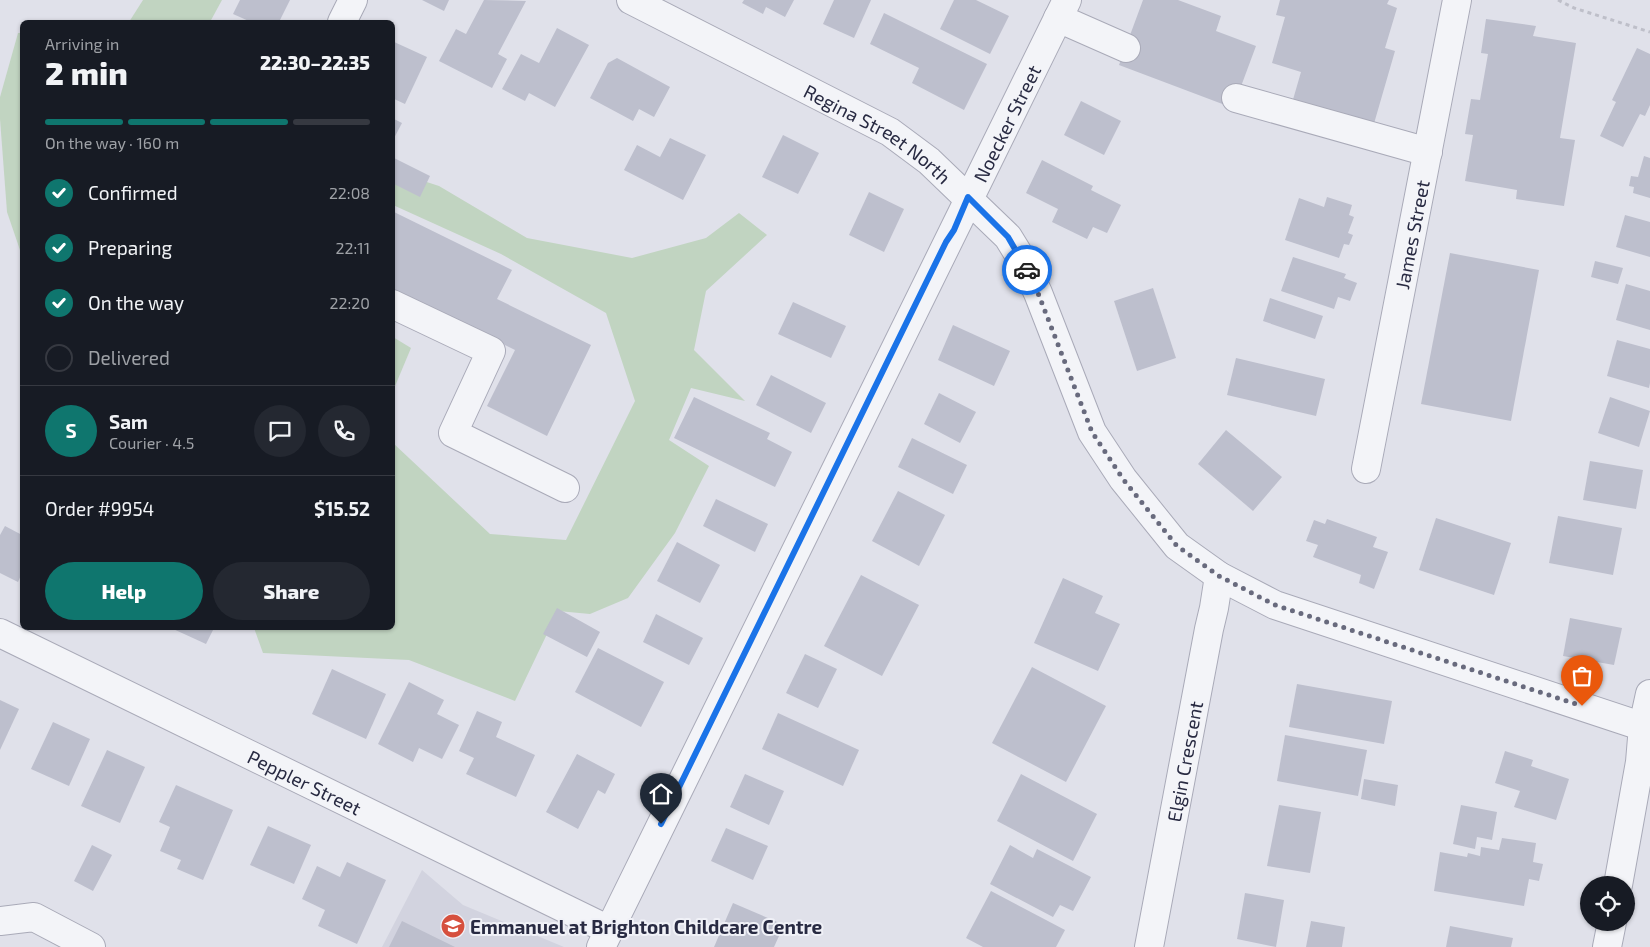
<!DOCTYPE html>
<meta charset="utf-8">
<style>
:root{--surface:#171b24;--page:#242831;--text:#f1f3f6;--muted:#9ea1a6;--line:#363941;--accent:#0f766e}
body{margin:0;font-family:"Exo 2",sans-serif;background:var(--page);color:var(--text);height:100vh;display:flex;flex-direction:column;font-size:19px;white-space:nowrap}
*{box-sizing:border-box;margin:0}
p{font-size:16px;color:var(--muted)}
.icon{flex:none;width:28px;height:28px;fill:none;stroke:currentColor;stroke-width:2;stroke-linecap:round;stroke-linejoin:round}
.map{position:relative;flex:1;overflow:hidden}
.details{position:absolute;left:20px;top:20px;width:375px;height:610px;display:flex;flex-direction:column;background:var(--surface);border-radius:8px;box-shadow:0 1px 4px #0004}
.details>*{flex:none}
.fabs{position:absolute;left:1580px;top:876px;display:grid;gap:10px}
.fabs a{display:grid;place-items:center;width:55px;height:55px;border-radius:50%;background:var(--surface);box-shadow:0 1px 4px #0004;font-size:25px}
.pin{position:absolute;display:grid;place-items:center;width:42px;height:42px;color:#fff;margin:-51px -21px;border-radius:50% 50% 50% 0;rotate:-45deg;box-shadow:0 0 5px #0007}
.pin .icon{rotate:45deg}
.courier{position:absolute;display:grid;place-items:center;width:50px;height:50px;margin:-25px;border:4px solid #1a73e8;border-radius:50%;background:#fff;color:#222;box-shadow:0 1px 6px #0007}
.overview em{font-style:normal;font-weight:800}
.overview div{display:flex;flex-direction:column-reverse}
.overview{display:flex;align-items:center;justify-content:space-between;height:85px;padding:0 25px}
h1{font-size:32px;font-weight:800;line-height:38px}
.bar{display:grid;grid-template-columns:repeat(4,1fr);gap:8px 5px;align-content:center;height:60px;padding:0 25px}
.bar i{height:6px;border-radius:4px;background:var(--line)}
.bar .active{background:var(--accent)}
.bar p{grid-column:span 4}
.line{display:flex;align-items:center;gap:12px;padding:0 25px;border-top:1px solid var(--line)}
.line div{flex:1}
.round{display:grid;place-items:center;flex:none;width:52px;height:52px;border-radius:26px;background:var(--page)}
ol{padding:0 25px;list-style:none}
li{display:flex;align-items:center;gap:15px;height:55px}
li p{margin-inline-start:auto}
li .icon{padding:5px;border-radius:50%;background:var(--accent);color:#fff;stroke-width:4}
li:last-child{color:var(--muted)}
li i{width:28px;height:28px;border:2px solid var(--line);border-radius:50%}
.primary-button{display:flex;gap:10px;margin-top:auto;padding:10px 25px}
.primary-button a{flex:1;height:58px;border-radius:30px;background:var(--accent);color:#fff;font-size:20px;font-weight:800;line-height:58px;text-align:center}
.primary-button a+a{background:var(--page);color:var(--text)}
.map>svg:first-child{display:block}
.built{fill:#d2d3df}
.green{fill:#c1d4c1}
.building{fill:#bdbfcd}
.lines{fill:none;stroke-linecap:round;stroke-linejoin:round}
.minor-casing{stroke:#a9aab8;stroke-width:30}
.path{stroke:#bebfc9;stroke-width:3;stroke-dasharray:4 4;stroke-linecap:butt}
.minor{stroke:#f3f4f8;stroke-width:28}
.done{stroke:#686a7d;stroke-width:5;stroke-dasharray:0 9}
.route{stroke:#1a73e8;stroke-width:6}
.labels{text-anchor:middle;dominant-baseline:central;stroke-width:4;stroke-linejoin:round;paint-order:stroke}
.street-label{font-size:19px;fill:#282a42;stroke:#f0f1f7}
.poi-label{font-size:19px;font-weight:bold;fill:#282a42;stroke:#f0f1f7;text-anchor:start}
</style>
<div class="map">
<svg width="1650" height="947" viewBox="0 0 1650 947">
<rect width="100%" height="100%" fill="#e0e1ea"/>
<polygon class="built" points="422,870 463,905 564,947 382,947"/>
<g class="green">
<polygon points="143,0 222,0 210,22 129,22"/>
<polygon points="18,33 22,33 22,256 7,212 0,119 0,97"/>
<polygon points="393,171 439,186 527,238 632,258 706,238 739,213 767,235 706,291 694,350 745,401 691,388 669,440 709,466 675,533 628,598 590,614 558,611 515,701 409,660 263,653 254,628 392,628 393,443 490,534 566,540 635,401 606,313 501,254 393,205"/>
<polygon points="393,337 411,348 393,391"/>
</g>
<g class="building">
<polygon points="240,0 290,0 279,22 251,22 233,14"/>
<polygon points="422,0 449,0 444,11"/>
<polygon points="484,0 526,1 498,54 507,59 492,88 439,61 456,29 466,34"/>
<polygon points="744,0 794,0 785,17 766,7 763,14 742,3"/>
<polygon points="834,0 871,0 854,38 823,24"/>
<polygon points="954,0 976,0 1009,16 990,54 940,29"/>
<polygon points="1143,0 1178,0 1221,16 1216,31 1256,46 1233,108 1119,65"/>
<polygon points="1280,0 1389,0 1387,4 1397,8 1385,48 1395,51 1373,127 1292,103 1301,72 1272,63 1285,17 1276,15"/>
<polygon points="884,13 987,64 964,110 912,83 919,68 870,44"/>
<polygon points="1486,19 1536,26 1533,36 1576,43 1560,138 1575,140 1564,206 1516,199 1517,190 1465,181 1473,135 1465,134 1471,99 1480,100 1488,54 1481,53"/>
<polygon points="557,28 589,45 555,107 529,93 525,101 502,89 521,54 539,63"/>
<polygon points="392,41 427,57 405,104 392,98"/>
<polygon points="1637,48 1650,54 1650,105 1645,116 1640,114 1623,147 1600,136 1616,102 1612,100"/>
<polygon points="617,58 670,87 654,117 639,109 633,121 590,98 608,63"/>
<polygon points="1081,101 1121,121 1104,155 1064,135"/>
<polygon points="392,118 402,123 392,142"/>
<polygon points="783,135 819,153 798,194 762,177"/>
<polygon points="670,138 706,155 683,200 624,170 637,145 660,157"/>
<polygon points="1644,156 1650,158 1650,198 1633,193 1634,187 1629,186 1631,176 1638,177"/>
<polygon points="392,157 430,176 420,197 392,183"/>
<polygon points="1042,160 1093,186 1091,190 1121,205 1107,233 1093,227 1087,239 1052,222 1058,209 1026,193"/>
<polygon points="869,192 904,209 884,252 849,235"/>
<polygon points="1327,197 1352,205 1349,215 1354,217 1348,233 1353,235 1349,245 1344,244 1339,258 1285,240 1299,198 1324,207"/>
<polygon points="392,211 512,270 497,299 591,345 547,436 487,406 515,350 392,290"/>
<polygon points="1625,215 1650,222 1650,257 1616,247"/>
<polygon points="1450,253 1539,270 1511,421 1421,404"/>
<polygon points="1293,257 1346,274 1344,278 1357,283 1350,301 1338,297 1334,309 1281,291"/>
<polygon points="1595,261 1623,268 1618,284 1591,277"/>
<polygon points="1626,284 1650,291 1650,330 1616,320"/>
<polygon points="1153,288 1176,358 1137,371 1114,301"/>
<polygon points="1270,298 1323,316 1315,339 1263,321"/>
<polygon points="793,302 846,326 831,358 778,334"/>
<polygon points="953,325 1010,351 994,386 938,360"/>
<polygon points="1617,340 1650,349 1650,383 1649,388 1607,376"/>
<polygon points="1236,358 1325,379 1316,416 1227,395"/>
<polygon points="771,375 826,403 811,433 756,405"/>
<polygon points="939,393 976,412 960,443 924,424"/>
<polygon points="694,397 770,433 767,439 792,452 775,487 674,438"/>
<polygon points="1610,397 1650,411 1639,447 1598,433"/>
<polygon points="1226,430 1282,477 1253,511 1198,464"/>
<polygon points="912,438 967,465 953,494 898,467"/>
<polygon points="1590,461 1643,470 1636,509 1583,500"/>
<polygon points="898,491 945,515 919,566 872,541"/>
<polygon points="716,499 768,524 755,552 703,526"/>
<polygon points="1558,516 1622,528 1613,575 1549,563"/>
<polygon points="1436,518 1511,543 1494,595 1419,570"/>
<polygon points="1327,519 1377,537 1373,547 1388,552 1374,589 1359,583 1361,575 1313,557 1318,545 1306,541 1314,520 1325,524"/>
<polygon points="5,526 22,535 22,573 18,582 0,573 0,535"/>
<polygon points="677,542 720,565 700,603 657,581"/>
<polygon points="861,575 919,605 882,676 824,646"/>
<polygon points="1063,578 1103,596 1095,613 1120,624 1098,671 1034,643"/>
<polygon points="557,608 600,632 587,657 543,634"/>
<polygon points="656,614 703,638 689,665 643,642"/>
<polygon points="1570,618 1622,628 1614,665 1563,656"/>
<polygon points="171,628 214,628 206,644"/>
<polygon points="598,648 664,682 641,727 575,692"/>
<polygon points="805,654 837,669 818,708 786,693"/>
<polygon points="1032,667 1106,706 1066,782 992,743"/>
<polygon points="332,669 386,694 366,739 312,714"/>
<polygon points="409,682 444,700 437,714 459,725 442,759 419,748 413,762 378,744"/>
<polygon points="1297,684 1392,701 1384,744 1289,727"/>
<polygon points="0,700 19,709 0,750"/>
<polygon points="477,711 502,722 496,737 535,755 516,797 466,774 474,758 459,751"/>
<polygon points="778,713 859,750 843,786 762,749"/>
<polygon points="53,722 90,739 69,786 31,769"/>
<polygon points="1285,735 1367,750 1358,796 1277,781"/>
<polygon points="107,750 145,767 120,823 81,806"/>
<polygon points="1505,751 1533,760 1531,766 1569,779 1556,820 1514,807 1520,791 1495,783"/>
<polygon points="577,754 615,774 605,794 598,790 578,829 546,812"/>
<polygon points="745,774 784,791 769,825 730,807"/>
<polygon points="1021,774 1097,814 1073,861 997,821"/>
<polygon points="1364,779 1398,785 1395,806 1361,799"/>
<polygon points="176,785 233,810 203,880 177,869 181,860 160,851 170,827 159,822"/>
<polygon points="1279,805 1321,812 1310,873 1267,866"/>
<polygon points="1461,805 1497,812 1492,840 1477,837 1475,849 1453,844"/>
<polygon points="268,826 311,845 294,884 250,865"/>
<polygon points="726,828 768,846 753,880 711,861"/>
<polygon points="1502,838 1536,843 1533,862 1543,864 1539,881 1529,879 1524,906 1434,891 1440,852 1467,857 1468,853 1480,856 1481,847 1499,850"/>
<polygon points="92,845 112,855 93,891 74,881"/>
<polygon points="1010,845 1033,858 1037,849 1091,877 1073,911 1060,905 1053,917 990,884"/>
<polygon points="347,862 386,880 357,944 318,926 325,910 302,899 317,866 340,877"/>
<polygon points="991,891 1065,930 1056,947 983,947 966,938"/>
<polygon points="1245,893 1284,900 1276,947 1237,939"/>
<polygon points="733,903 784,925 774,947 714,947"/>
<polygon points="402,921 455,947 389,947"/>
<polygon points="1311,921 1345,927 1342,947 1306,947"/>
<polygon points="1450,926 1513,938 1511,947 1446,947"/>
</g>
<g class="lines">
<defs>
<g id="minor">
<path id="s1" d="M 631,0 L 890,132 L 929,161 L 1008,237 L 1024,263 L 1038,293 L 1092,432 L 1123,479 L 1177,546 L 1219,576 L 1275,605 L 1650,729"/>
<polyline points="1058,18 1126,48"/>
<polyline points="342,22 353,0"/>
<polyline points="1236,98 1428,152"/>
<polyline points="392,304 491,351 453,433 565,488"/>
<path id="s2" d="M 1366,469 L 1457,0"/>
<path id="s3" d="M 0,633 L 609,930"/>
<polyline points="1618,885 1640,762 1643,726 1650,694"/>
<polyline points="0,921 34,917 91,947"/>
<path id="s4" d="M 601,947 L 1067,0"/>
<path id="s5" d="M 1149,947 L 1209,629 L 1214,608 L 1219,576"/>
<polyline points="1607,947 1612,922"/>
</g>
</defs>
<use href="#minor" class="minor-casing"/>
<polyline class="path" points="1558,0 1574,8 1650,32"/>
<use href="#minor" class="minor"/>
</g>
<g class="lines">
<polyline class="done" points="1027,270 1038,293 1092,432 1123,479 1177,546 1219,576 1275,605 1582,706"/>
<polyline class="route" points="661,824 946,242 954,230 968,197 1008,237 1027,270"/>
</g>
<defs>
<symbol id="school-disc" viewBox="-11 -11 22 22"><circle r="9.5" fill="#d6503e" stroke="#f0f1f7"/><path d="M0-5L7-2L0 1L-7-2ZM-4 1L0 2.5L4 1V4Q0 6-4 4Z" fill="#fff"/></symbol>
</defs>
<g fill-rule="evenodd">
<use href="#school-disc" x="439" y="912" width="28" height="28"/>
</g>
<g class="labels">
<g class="street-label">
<text stroke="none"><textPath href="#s4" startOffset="918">Noecker Street</textPath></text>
<text stroke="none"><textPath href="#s1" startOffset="281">Regina Street North</textPath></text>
<text stroke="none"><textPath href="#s2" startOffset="239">James Street</textPath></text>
<text stroke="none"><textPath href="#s5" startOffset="189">Elgin Crescent</textPath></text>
<text stroke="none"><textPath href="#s3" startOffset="339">Peppler Street</textPath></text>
</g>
<g class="poi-label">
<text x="470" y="926">Emmanuel at Brighton Childcare Centre</text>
</g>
</g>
</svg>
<div class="fabs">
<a><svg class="icon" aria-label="locate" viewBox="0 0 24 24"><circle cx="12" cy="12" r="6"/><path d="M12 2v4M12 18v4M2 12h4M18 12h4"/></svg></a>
</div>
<div class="pin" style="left:1582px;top:706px;background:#ea580c"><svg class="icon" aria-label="bag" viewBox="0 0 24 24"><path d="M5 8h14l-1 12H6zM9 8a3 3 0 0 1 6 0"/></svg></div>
<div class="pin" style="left:661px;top:824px;background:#1f2937"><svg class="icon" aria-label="home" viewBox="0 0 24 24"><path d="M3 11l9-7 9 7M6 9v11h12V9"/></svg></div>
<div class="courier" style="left:1027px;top:270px"><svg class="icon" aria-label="car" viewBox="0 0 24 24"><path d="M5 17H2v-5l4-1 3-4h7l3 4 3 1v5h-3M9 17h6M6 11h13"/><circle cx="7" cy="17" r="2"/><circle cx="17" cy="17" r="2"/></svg></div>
<section class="details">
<div class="overview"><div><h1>2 min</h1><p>Arriving in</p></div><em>22:30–22:35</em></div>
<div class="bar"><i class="active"></i><i class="active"></i><i class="active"></i><i></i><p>On the way · 160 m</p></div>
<ol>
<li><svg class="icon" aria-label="check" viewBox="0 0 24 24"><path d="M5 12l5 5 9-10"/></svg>Confirmed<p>22:08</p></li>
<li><svg class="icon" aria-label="check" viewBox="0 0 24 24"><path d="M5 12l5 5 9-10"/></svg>Preparing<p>22:11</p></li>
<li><svg class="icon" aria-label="check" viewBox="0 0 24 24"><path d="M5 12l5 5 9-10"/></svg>On the way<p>22:20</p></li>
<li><i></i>Delivered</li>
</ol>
<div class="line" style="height:90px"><b class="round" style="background:var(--accent);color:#fff">S</b><div><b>Sam</b><p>Courier · 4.5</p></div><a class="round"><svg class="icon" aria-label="chat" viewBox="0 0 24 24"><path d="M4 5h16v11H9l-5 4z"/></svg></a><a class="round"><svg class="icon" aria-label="phone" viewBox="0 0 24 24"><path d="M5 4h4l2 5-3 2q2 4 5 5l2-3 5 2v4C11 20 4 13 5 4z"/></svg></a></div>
<div class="line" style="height:65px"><div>Order #9954</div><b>$15.52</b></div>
<div class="primary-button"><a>Help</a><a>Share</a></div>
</section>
</div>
